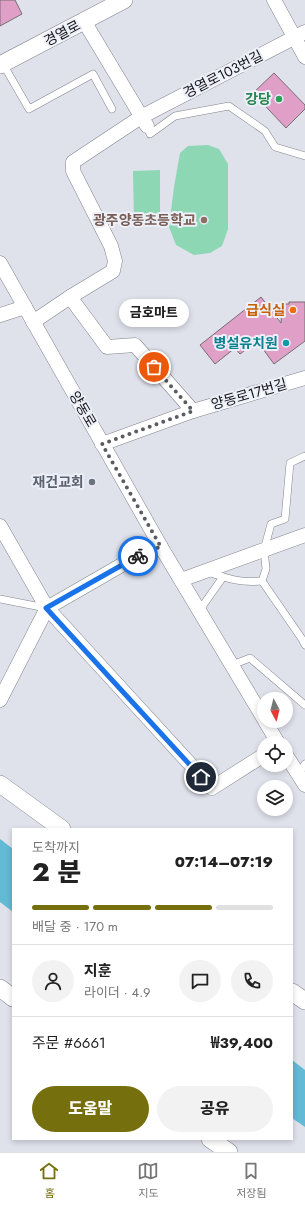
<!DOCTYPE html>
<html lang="ko">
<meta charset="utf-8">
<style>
:root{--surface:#fff;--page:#f2f2f2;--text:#222;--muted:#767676;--line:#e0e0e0;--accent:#766f0d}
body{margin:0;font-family:Jost,"Noto Sans KR",sans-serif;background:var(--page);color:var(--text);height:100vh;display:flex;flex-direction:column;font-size:15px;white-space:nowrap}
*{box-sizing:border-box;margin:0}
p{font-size:13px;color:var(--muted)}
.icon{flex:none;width:22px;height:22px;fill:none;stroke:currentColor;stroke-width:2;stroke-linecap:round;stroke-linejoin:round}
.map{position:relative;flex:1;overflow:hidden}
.drawer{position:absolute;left:12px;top:828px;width:281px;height:312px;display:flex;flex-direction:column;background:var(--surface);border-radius:0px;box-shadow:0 2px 6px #0003}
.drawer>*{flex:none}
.needle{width:26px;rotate:173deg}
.tools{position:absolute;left:257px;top:692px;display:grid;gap:8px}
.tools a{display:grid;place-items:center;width:36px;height:36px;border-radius:50%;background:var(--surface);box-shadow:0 2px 6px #0003;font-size:20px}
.pin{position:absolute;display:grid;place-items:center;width:34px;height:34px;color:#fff;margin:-17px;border:2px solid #fff;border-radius:50%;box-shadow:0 1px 4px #0007}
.courier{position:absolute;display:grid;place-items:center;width:40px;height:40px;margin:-20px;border:3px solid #1a73e8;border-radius:50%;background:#fff;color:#222;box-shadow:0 1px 5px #0007}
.bubble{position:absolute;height:28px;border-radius:14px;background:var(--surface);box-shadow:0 2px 6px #0003;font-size:13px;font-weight:800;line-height:28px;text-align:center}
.headline em{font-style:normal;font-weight:800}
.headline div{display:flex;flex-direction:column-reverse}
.headline{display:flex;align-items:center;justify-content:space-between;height:68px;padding:0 20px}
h1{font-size:26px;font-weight:800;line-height:30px}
.bar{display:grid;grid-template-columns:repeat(4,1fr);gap:6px 4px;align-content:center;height:48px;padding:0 20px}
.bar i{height:5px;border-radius:3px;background:var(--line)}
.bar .selected{background:var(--accent)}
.bar p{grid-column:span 4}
.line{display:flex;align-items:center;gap:10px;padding:0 20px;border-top:1px solid var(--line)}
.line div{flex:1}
.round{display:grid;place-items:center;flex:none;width:42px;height:42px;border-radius:21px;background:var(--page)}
.cta{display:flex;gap:8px;margin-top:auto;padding:8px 20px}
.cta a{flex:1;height:46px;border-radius:24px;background:var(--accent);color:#fff;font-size:16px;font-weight:800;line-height:46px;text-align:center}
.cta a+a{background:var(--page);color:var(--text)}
.menu{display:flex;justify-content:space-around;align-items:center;height:56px;border-top:1px solid var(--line);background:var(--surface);font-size:11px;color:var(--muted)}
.menu a{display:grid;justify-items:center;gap:2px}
.menu .selected{color:var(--accent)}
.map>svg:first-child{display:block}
.green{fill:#8ed7b5}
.water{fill:#62bad4}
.building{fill:#e09fc7;stroke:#776e74}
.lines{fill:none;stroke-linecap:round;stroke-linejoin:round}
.service-casing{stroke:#83848d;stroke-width:8}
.minor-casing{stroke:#83848d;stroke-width:15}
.tertiary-casing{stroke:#83848d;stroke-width:18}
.service{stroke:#fff;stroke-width:7}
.minor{stroke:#fff;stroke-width:14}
.tertiary{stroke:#fff;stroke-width:17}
.done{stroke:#5a5c61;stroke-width:4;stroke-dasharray:0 7.2}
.route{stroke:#1a73e8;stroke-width:5}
.leisure-dot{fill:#2e9e5b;stroke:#edeff8;stroke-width:1.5}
.education-dot{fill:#8d6e63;stroke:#edeff8;stroke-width:1.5}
.food-dot{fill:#e8710a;stroke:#edeff8;stroke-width:1.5}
.culture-dot{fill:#0f9aa8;stroke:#edeff8;stroke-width:1.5}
.worship-dot{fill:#6b7280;stroke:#edeff8;stroke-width:1.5}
.labels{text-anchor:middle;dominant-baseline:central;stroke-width:4;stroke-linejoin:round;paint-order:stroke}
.street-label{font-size:14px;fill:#131417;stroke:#edeff8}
.leisure-label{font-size:14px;font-weight:bold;fill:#27864d;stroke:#edeff8;text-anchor:end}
.education-label{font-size:14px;font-weight:bold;fill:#785e54;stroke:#edeff8;text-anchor:end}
.food-label{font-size:14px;font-weight:bold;fill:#c56008;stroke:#edeff8;text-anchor:end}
.culture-label{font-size:14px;font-weight:bold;fill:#0d838f;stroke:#edeff8;text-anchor:end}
.worship-label{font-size:14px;font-weight:bold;fill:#5b616d;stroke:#edeff8;text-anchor:end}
</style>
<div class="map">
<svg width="305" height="1152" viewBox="0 0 305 1152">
<rect width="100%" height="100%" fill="#dfe1eb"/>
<g class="green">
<polygon points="208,145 219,149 228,164 228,229 222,246 210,253 194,255 176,245 169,227 174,187 180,153 188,146"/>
<polygon points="160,170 160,221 134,221 133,171"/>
</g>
<g class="water">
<polygon points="0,839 13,849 13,912 0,902"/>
<polygon points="292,1060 305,1070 305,1127 292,1118"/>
</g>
<g class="building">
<polygon points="0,0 15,0 22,14 0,26"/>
<polygon points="274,73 305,105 305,109 286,128 253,93"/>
<polygon points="261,297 281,323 282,304 289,304 289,302 305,302 305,341 274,364 257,341 240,354 235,348 215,364 200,345"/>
</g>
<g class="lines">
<defs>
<g id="service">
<polyline points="3,64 29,109 93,74 112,109"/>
<polyline points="147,126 150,134 175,116 229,106 265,131 275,147 305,156"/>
<path d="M 208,572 C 228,579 241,583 262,581 L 266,569 L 264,550 L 271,524 L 285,519 L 290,463 L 305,456"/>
<polyline points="262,581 302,639 305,645"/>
<polyline points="0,599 46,608"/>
<polyline points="199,611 223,577"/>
<polyline points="232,665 250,658 305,705"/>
<polyline points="298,775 305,764"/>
</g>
<g id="minor">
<polyline points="274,0 305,57"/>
<polyline points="84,21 147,126"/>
<polyline points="0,263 161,547 264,719"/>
<polyline points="70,297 107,347 135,345 193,411"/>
<polyline points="0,315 25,307"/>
<polyline points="33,322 70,297 113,271 115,261 111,246 73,171 73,162 141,117 305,32"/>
<polyline points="102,444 193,411 305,378"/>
<polyline points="0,526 47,608 212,788 264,755"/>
<polyline points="181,580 305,535"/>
<polyline points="0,700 47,608 146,551 161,547"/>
<polyline points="265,721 278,743"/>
<polyline points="286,755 305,785"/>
</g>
<g id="tertiary">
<polyline points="0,65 124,0"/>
<polyline points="0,784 62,829"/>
<polyline points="0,988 13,998"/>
<polyline points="292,992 305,1001"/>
<polyline points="210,1139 229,1152"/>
</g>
</defs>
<use href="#service" class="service-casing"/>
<use href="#minor" class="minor-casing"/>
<use href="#tertiary" class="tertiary-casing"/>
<use href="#service" class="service"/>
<use href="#minor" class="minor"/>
<use href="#tertiary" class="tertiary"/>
</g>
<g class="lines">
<polyline class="done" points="138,556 146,551 161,547 102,444 193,411 154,367"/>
<polyline class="route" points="138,556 46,608 201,777"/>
</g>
<circle class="leisure-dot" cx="279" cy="99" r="4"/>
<circle class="education-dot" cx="204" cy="220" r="4"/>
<circle class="food-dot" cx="293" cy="310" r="4"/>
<circle class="culture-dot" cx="286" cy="343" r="4"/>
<circle class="worship-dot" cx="92" cy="482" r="4"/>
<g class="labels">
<g class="street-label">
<text transform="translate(62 33) rotate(-28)">경열로</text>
<text transform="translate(223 74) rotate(-27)">경열로103번길</text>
<text transform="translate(249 394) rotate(-16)">양동로17번길</text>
<text transform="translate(83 409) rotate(60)">양동로</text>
</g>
<g class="leisure-label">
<text x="271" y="99">강당</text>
</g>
<g class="education-label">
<text x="196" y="220">광주양동초등학교</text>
</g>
<g class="food-label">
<text x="285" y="310">급식실</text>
</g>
<g class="culture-label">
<text x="278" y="343">병설유치원</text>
</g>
<g class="worship-label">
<text x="84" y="482">재건교회</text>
</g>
</g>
</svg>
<div class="tools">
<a><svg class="needle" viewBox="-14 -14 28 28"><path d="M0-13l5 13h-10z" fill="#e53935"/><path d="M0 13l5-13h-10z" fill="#767676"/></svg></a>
<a><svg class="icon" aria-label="locate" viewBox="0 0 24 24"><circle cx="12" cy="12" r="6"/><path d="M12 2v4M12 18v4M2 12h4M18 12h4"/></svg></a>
<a><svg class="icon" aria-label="layers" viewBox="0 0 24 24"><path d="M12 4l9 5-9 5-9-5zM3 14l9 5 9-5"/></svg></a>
</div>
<div class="pin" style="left:154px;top:367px;background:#ea580c"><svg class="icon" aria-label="bag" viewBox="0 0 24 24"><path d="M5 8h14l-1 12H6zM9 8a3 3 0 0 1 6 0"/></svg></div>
<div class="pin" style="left:201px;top:777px;background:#1f2937"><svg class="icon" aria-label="home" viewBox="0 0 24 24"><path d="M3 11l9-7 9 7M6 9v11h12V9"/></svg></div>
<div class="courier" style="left:138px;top:556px"><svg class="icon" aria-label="bike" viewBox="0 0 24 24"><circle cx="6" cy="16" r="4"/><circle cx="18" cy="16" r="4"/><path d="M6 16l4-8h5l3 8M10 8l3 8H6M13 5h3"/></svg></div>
<div class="bubble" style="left:119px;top:299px;width:70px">금호마트</div>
<section class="drawer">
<div class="headline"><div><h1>2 분</h1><p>도착까지</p></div><em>07:14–07:19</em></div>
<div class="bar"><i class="selected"></i><i class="selected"></i><i class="selected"></i><i></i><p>배달 중 · 170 m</p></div>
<div class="line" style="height:72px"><a class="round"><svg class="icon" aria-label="person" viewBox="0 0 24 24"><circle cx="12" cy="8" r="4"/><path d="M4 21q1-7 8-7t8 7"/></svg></a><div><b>지훈</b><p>라이더 · 4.9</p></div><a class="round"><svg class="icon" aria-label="chat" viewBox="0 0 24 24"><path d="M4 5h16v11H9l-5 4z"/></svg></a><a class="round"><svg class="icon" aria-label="phone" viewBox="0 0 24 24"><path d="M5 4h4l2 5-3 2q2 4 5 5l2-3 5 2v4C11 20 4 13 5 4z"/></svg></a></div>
<div class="line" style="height:52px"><div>주문 #6661</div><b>₩39,400</b></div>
<div class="cta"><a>도움말</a><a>공유</a></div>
</section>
</div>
<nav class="menu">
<a class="selected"><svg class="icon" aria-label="home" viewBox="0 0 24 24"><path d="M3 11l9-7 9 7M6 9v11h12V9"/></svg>홈</a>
<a><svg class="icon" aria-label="map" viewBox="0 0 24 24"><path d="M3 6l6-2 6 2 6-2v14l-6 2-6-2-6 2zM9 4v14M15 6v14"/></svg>지도</a>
<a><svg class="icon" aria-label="saved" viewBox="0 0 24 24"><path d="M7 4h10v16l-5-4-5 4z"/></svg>저장됨</a>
</nav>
